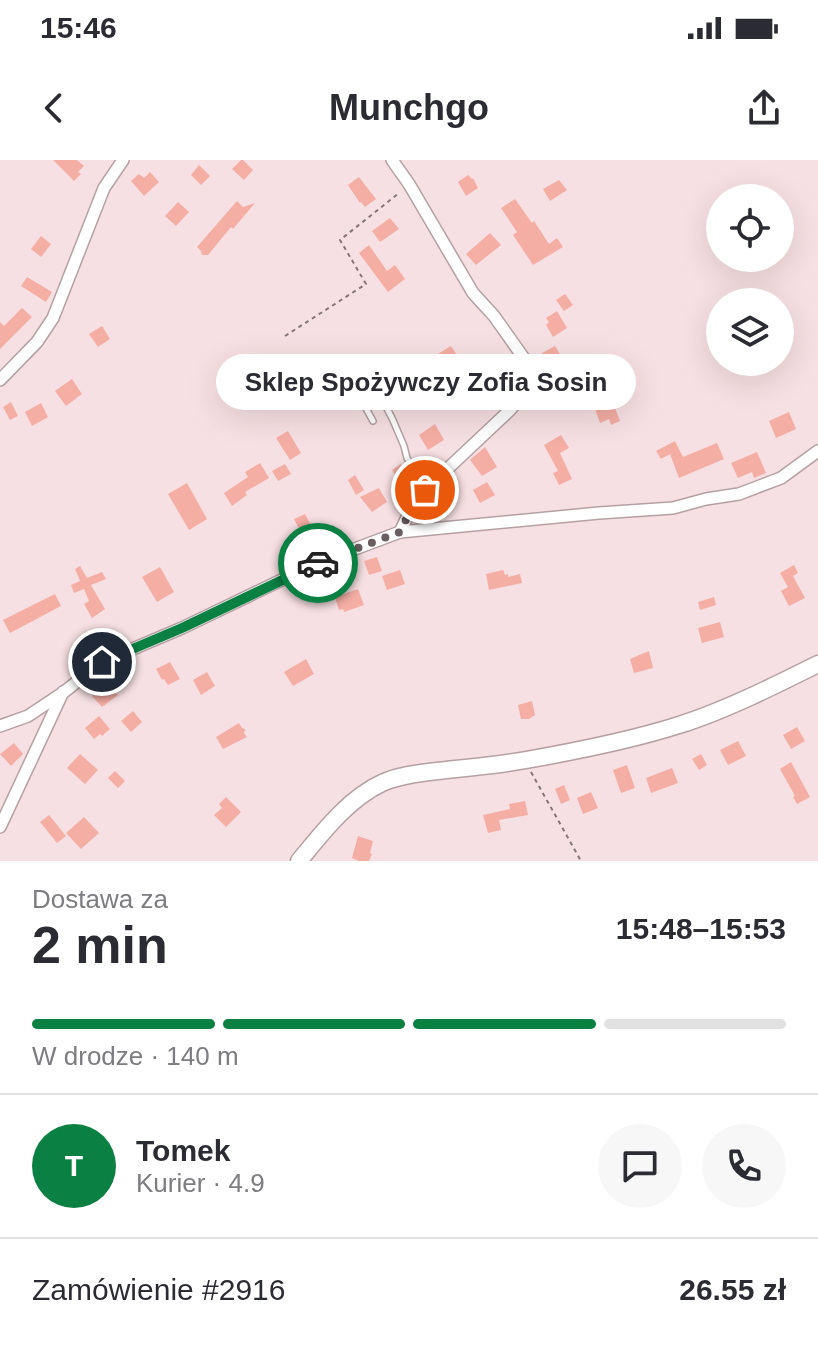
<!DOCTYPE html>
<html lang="pl">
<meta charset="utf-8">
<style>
:root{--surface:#fff;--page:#f7f7f7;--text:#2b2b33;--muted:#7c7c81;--line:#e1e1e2;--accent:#0b8043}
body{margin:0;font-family:Helvetica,sans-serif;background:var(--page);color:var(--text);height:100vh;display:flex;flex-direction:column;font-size:30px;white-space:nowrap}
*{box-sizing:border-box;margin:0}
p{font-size:26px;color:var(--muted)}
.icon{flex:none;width:44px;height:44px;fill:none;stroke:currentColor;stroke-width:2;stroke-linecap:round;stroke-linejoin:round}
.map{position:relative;height:701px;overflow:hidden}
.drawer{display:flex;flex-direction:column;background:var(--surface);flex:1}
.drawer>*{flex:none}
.buttons{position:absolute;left:706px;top:24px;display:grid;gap:16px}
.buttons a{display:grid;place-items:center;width:88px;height:88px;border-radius:50%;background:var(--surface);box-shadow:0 8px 32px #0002;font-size:40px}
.pin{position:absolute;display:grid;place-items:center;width:68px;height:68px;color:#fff;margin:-34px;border:4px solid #fff;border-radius:50%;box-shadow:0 2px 8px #0007}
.courier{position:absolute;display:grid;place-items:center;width:80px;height:80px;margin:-40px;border:6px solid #0b8043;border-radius:50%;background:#fff;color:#222;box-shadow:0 2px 10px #0007}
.bubble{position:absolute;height:56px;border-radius:28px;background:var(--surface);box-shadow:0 8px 32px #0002;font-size:26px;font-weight:700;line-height:56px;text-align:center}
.summary em{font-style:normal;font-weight:700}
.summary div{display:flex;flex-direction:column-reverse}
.summary{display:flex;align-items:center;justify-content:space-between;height:136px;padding:0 32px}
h1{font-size:52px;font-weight:700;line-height:60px}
.bar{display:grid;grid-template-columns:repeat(4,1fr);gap:12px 8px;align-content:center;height:96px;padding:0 32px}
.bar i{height:10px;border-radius:6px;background:var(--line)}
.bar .on{background:var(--accent)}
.bar p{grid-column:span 4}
.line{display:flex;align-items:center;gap:20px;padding:0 32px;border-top:2px solid var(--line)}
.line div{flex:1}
.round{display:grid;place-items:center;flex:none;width:84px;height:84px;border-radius:42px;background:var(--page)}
.status{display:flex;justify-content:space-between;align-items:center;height:56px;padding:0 40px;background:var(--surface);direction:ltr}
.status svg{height:22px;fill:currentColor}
header{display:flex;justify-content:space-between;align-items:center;height:104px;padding:0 32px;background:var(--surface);font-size:36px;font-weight:700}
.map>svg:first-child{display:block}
.building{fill:#f5aea4}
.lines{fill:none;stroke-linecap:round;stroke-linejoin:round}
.lane-casing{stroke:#b5a0a3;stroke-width:8}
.street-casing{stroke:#b5a0a3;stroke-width:14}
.secondary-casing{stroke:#b5a0a3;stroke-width:19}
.path{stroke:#857779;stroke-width:2;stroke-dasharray:4 4;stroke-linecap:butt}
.lane{stroke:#fff;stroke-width:5}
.street{stroke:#fff;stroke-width:11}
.secondary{stroke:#fff;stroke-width:16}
.done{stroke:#6b5e60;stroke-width:8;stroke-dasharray:0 14.4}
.route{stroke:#0b8043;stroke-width:10}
</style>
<div class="status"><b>15:46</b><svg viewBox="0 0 49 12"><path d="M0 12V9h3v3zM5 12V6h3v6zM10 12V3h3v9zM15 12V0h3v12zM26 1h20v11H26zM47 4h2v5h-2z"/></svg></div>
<header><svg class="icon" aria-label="back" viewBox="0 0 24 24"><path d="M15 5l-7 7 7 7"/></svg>Munchgo<svg class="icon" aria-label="share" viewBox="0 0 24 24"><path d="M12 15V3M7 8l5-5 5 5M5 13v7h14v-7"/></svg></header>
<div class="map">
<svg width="818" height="701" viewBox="0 0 818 701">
<rect width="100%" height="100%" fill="#f7e0e3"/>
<g class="building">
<polygon points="53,0 77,0 84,6 78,12 81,14 74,21"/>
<polygon points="241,0 243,0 253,10 244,20 232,9"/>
<polygon points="199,5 210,16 201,25 191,15"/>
<polygon points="150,12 159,22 144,36 131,21 139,14 144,18"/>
<polygon points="468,15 472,19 473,18 478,28 466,36 458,22"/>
<polygon points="359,17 376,39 365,47 361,42 360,43 348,25"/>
<polygon points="559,20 567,30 550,41 543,29"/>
<polygon points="515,39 532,63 534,61 549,84 557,78 563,87 533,105 513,75 517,72 501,48"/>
<polygon points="237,41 243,47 255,43 233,69 231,67 208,95 202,95 201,91 197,87"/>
<polygon points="178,42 189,52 176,66 165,56"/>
<polygon points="390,58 399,69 380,82 372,71"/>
<polygon points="490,73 501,85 476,105 466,94"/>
<polygon points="41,76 51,84 41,97 31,89"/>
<polygon points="369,85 387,111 395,105 405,119 388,132 359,93"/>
<polygon points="27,117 52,132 46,142 21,126"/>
<polygon points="565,134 573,145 564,151 556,140"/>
<polygon points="22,148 32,157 0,189 0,162 4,166"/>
<polygon points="557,151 567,168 553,177 546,165 549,162 546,158"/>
<polygon points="102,166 110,179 98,187 89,174"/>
<polygon points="451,186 462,203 446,214 449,218 419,236 404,214 432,194 433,197"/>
<polygon points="555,186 563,199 550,206 542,193"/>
<polygon points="72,219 82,234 66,246 55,231"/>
<polygon points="11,242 18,256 10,260 3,247"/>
<polygon points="41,243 48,257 32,266 25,252"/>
<polygon points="613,243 620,261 611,265 609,259 600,263 595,249"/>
<polygon points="789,252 796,269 776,278 769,261"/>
<polygon points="435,264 444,280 428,290 419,275"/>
<polygon points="288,271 301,293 290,300 276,278"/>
<polygon points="561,275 569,288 560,293 572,319 559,325 553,313 558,311 544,285"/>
<polygon points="675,281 683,297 717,283 724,299 679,318 670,294 661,299 656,291"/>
<polygon points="485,287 497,307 482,316 470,300"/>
<polygon points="757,292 766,313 754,318 752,312 738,318 731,303"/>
<polygon points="260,303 269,318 245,332 247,335 232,346 224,333 248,317 245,312"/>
<polygon points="285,304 291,314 278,321 272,311"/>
<polygon points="401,304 408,315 399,320 392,310"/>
<polygon points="355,315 364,330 356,335 348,320"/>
<polygon points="487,322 495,335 480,343 473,330"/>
<polygon points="187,323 207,359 189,370 168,334"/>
<polygon points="379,328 387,342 372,352 360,337"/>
<polygon points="439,335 450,347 443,354 432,342"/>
<polygon points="305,354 314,371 319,368 326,381 310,390 294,359"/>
<polygon points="377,397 382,411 369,415 364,401"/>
<polygon points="794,405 798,413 793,416 805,438 789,446 781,431 788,427 780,413"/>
<polygon points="80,406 87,418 102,412 106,419 91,425 105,449 92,458 84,444 89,441 84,429 74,433 71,425 80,421 75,409"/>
<polygon points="160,407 174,432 157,442 142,417"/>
<polygon points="400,410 405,424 387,430 382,416"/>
<polygon points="503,410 505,415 508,414 508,417 520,414 522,423 489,430 486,414"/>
<polygon points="358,429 364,445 344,452 343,449 339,450 335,437"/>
<polygon points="55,434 61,446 10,473 3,460"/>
<polygon points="714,437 716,445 700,450 698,442"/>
<polygon points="720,462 724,477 702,483 698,468"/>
<polygon points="649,491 653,508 634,513 630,499"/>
<polygon points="306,499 314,514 293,526 284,512"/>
<polygon points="170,502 180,519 168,525 164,519 162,520 156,509"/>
<polygon points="207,512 215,526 201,535 193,520"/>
<polygon points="107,522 118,535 102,547 92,536"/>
<polygon points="532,541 535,555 529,559 521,559 518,545"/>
<polygon points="133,551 142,562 131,572 121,561"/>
<polygon points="99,556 110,569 102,576 100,574 94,579 85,568"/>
<polygon points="239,563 242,568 245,569 244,573 247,577 223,589 216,577"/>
<polygon points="797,567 805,581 791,589 783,575"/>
<polygon points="738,581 746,596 728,605 720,590"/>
<polygon points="14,583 23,594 11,606 0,594"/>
<polygon points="80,594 98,610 85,624 67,608"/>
<polygon points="701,594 707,605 699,610 692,599"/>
<polygon points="791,602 810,637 797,644 793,637 795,636 780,609"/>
<polygon points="627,605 635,628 621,633 613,610"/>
<polygon points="672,608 678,623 651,633 646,618"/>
<polygon points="115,611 125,621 118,628 108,618"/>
<polygon points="564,625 570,640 561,644 555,629"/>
<polygon points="591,632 598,648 583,654 577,638"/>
<polygon points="226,637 241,652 226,667 214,655 222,648 219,644"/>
<polygon points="525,641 528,655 499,660 501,670 488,673 483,655 510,649 509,644"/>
<polygon points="49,655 66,676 57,683 40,662"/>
<polygon points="84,657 99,673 81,689 66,673"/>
<polygon points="358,676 373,681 370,693 372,694 369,701 359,701 352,698"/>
</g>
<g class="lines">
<defs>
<g id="lane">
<polyline points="369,215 392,258 404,286 407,298 425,329"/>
<polyline points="359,236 373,261"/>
</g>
<g id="street">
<polyline points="392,0 409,24 473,133 494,156 528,204 530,218 524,234 510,250 425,330 411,349 400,372"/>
<polyline points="0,220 37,182 53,158 104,28 123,0"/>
<polyline points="0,566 28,556 64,532 102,502 182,468 315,404 400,372 599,353 673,348 706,339 739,334 781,318 818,291"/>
<polyline points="0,667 63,532"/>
</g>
<path id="secondary" d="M 299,701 C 322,673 349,638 382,623 C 397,616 414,614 429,612 C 462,608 494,606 526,600 C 577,591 629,581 679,565 C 724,551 776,525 818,504"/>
</defs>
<use href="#lane" class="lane-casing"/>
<use href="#street" class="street-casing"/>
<use href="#secondary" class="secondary-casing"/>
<g class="path">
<polyline points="285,176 366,124 340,80 399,33"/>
<polyline points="531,612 581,701"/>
</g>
<use href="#lane" class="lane"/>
<use href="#street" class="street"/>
<use href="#secondary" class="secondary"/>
</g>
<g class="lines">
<polyline class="done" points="318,403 400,372 411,349 425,330"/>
<polyline class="route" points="102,502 182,468 318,403"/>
</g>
</svg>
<div class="buttons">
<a><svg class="icon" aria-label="locate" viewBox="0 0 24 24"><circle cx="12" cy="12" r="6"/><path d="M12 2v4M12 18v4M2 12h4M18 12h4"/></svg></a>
<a><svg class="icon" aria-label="layers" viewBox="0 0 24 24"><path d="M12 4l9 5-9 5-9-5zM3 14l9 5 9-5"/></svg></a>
</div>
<div class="pin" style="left:425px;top:330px;background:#ea580c"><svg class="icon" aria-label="bag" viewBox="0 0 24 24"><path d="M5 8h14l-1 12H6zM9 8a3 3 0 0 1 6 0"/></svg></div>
<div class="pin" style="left:102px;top:502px;background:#1f2937"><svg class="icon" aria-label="home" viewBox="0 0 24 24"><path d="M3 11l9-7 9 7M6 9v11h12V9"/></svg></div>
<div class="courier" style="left:318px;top:403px"><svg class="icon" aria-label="car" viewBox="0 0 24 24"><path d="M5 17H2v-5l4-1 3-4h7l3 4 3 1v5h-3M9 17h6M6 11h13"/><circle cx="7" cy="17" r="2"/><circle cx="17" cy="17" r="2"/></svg></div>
<div class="bubble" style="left:216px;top:194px;width:420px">Sklep Spożywczy Zofia Sosin</div>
</div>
<section class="drawer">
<div class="summary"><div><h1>2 min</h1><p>Dostawa za</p></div><em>15:48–15:53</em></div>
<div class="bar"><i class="on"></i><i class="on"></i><i class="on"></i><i></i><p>W drodze · 140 m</p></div>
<div class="line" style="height:144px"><b class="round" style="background:var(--accent);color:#fff">T</b><div><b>Tomek</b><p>Kurier · 4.9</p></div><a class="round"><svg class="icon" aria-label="chat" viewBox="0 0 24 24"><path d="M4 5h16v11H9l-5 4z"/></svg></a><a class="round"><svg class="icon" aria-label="phone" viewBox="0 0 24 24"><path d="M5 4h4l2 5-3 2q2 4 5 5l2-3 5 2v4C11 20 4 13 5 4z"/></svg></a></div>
<div class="line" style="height:104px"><div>Zamówienie #2916</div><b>26.55 zł</b></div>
</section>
